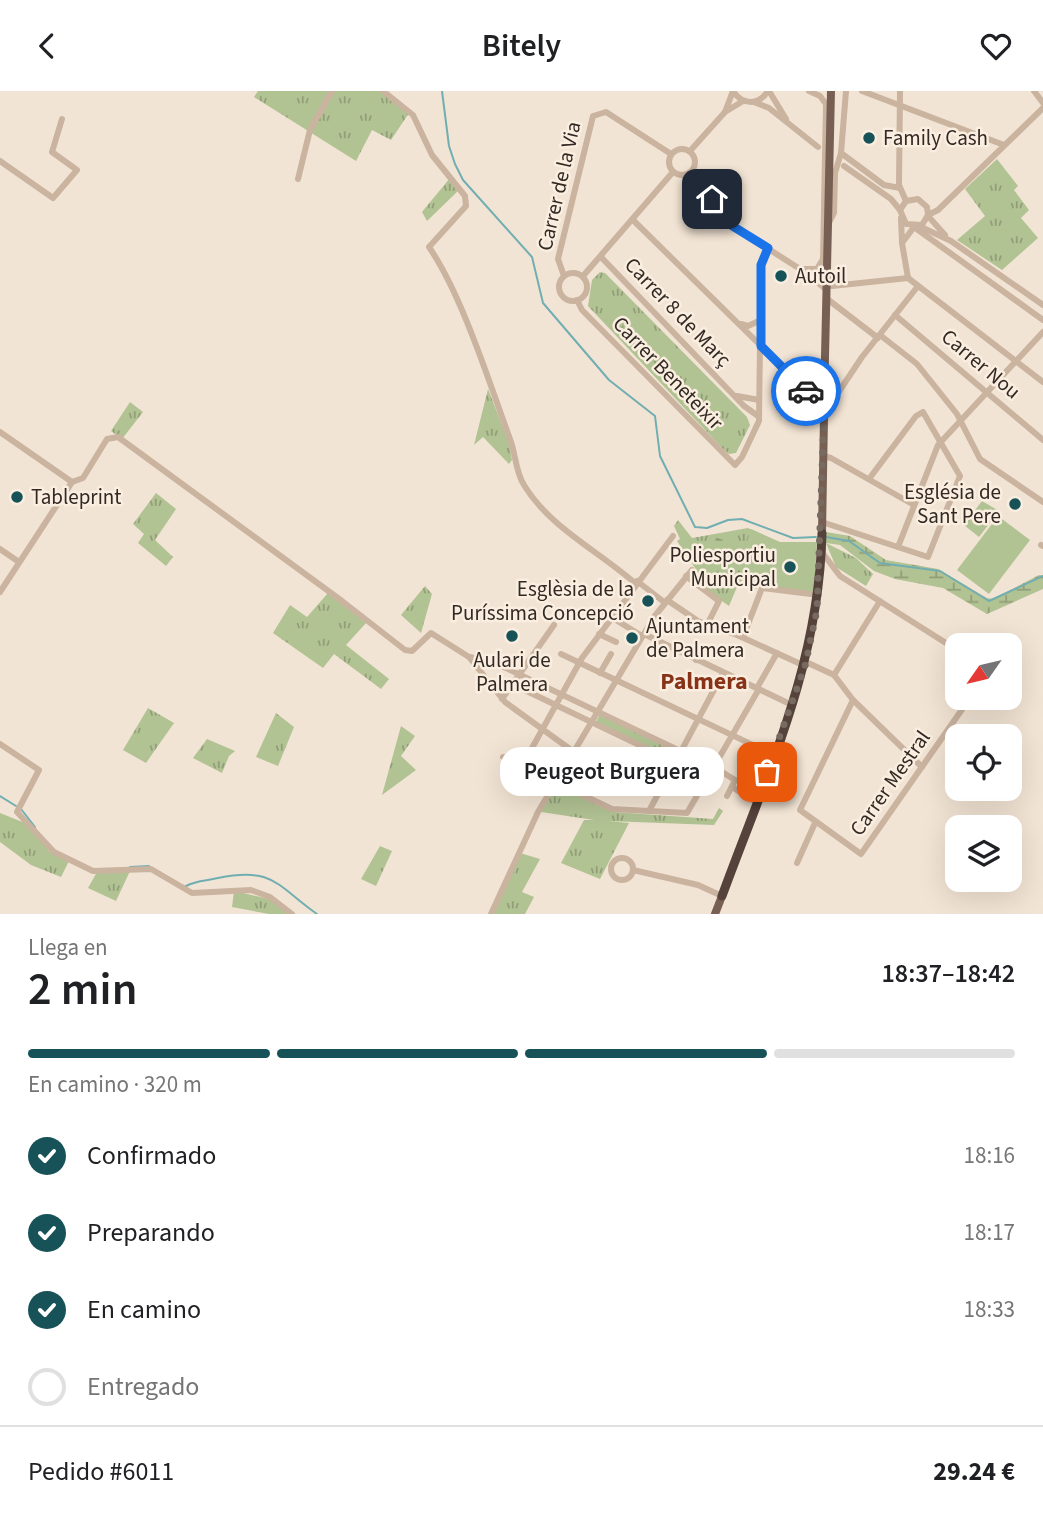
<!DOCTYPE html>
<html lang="es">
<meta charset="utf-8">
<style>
:root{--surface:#fff;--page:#f6f6f6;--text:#202124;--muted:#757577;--line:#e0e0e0;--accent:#165257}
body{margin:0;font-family:"Source Sans 3",sans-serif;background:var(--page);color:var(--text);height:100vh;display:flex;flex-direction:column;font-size:26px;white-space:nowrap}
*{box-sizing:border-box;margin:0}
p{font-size:23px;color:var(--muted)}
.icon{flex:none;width:38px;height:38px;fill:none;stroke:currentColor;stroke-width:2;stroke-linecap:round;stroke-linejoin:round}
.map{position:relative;height:823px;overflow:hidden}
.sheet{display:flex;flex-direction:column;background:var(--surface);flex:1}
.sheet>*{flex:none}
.needle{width:46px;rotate:236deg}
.controls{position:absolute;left:945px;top:542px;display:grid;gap:14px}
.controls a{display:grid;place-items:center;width:77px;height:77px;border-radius:14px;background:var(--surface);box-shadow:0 7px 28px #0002;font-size:35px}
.pin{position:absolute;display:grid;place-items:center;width:60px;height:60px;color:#fff;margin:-30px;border-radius:14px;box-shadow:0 4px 10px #0006}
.courier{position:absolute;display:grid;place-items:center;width:70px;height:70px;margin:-35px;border:5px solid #1a73e8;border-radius:50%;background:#fff;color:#222;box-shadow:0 2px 9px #0007}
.bubble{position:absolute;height:49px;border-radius:21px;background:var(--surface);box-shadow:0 7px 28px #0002;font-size:23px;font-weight:600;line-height:49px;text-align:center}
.headline em{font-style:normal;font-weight:600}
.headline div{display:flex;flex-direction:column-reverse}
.headline{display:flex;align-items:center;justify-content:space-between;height:119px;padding:0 28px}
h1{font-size:46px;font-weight:600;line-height:52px}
.bar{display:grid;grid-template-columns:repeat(4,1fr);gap:10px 7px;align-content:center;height:84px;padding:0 28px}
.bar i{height:9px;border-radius:5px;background:var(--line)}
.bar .active{background:var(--accent)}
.bar p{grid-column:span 4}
.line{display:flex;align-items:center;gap:18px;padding:0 28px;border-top:2px solid var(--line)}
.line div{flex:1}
ol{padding:0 28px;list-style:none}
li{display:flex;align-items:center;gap:21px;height:77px}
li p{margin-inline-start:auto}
li .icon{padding:7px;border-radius:50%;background:var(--accent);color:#fff;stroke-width:4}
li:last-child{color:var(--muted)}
li i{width:38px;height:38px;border:4px solid var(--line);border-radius:50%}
header{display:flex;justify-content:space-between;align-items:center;height:91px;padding:0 28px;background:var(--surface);font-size:32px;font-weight:600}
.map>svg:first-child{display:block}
.grass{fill:url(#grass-tufts)}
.forest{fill:url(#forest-firs)}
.wetland{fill:url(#wetland-marsh)}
.pitch{fill:#b1c293}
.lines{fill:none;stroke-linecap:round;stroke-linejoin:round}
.stream{stroke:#71aeb1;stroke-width:2}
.minor{stroke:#cab39f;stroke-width:6}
.major{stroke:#775f53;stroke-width:8}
.highway{stroke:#55423a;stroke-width:9}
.done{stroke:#766a61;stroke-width:7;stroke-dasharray:0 12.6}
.route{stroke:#1a73e8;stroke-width:9}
.poi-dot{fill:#165257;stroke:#faeee0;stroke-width:2.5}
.labels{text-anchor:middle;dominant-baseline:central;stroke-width:5;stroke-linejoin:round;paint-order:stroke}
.poi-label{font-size:21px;fill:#332923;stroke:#faeee0;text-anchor:start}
.street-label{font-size:21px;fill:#332923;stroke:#faeee0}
.quarter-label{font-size:24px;font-weight:bold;fill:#883317;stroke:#faeee0}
</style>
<header><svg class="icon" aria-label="back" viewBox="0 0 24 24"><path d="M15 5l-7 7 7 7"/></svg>Bitely<svg class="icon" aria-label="heart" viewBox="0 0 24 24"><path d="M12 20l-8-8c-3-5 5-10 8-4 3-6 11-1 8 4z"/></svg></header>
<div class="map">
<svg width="1043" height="823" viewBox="0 0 1043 823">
<defs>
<pattern id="grass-tufts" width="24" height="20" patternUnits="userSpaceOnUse" patternTransform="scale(1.75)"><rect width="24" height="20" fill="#b1c293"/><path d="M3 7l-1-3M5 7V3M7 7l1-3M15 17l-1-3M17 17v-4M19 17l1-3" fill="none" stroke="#919e78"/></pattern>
<pattern id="forest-firs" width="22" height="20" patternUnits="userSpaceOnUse" patternTransform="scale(1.75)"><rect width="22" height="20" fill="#b1c293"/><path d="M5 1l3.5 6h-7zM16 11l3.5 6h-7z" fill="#919e78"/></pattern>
<pattern id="wetland-marsh" width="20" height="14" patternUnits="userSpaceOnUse" patternTransform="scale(1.75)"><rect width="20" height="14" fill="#b1c293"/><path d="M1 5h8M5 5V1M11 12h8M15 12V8" fill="none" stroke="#919e78"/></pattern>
</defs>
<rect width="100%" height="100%" fill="#f2e4d4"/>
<g class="grass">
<polygon points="258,0 381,0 409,22 391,49 372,39 356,70 254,6"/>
<polygon points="997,68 1018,95 1014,99 1029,119 1021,127 1038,147 1002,179 957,149 985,125 965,98"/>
<polygon points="450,87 459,99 427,130 422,121"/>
<polygon points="600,181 605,182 747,326 750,334 736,362 729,363 723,358 588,215 592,189"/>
<polygon points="488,298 509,352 512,369 509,373 483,346 474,354"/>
<polygon points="130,311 143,321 122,348 111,340"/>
<polygon points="156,402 176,418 155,449 173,466 166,475 138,452 144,443 133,433"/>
<polygon points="678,429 692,447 748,437 774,449 746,484 760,490 757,498 737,496 729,515 702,496 699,483 677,450 680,448 674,435"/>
<polygon points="826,452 856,467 873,483 866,495 836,476"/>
<polygon points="425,495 432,503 421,542 401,524"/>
<polygon points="328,502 366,532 346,554 389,588 381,598 334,563 323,577 273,542 290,514 307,526"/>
<polygon points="148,617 174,632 146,672 123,659"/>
<polygon points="276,622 294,636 278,675 256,666"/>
<polygon points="600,623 678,661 674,668 596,631"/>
<polygon points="401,635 415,645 401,665 416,679 382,704"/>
<polygon points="207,648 235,660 229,665 222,682 193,667"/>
<polygon points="557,695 614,721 713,728 719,717 723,720 714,734 608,730 629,732 600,788 561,772 584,729 594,729 541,721"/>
<polygon points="0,722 25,732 50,761 69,770 61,786 31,774 0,751"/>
<polygon points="380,755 392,760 376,795 361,788"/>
<polygon points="520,762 540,768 522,801 534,806 525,823 493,823"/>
<polygon points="130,780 116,810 88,797 97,781"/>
<polygon points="234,800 273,809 290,823 269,823 232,816"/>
</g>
<polygon class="forest" points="715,446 723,449 723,466 717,476 720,485 713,492 703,488 682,457 686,451 692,452 696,466 704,469 704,454 709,448"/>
<polygon class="wetland" points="826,441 850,445 886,469 938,478 987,507 993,508 1039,484 1043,485 1043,498 987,523 943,497 895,488 874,480 840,454 826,452"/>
<g class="pitch">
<polygon points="982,410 999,420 979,446 964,434"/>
<polygon points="998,425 1030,449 989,503 957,479"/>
<path d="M 751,438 L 780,451 L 817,451 L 814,500 C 791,500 749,496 740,472 Z"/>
</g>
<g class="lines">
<g class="stream">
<polyline points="442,0 449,55 455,73 463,89 532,166 543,212 609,289 655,325 660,365 695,436 707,437 728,429 742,428 793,447 816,446"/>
<polyline points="826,446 849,450 880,472 940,480 989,510 1043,485"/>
<polyline points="0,705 16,715"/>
<polyline points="21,718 35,736"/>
<polyline points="130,776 149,775"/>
<path d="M 186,795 C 197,789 206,790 218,787 C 274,776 276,794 317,823"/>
</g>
<g class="minor">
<path d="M 383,0 L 413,24 L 432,64 L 465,105 L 466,115 L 429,156 C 462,204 489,291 510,348 C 516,363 515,380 524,394 C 550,437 599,460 636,493"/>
<polyline points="769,0 786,28"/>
<polyline points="862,0 1004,54"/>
<polyline points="900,0 899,94 906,110"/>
<polyline points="1034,0 1043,12"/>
<polyline points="754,11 769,17 818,56"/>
<path d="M 725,21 L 733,0 C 742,14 758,15 768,0"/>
<circle cx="682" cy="71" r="13"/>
<polyline points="690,60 725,21 743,10"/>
<polyline points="841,62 884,94 900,97"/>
<polyline points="0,70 53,107 77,79 52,61 62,28"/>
<polyline points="844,75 891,108 900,119"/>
<polyline points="693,79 726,131 800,178 826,198"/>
<polyline points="298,88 310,39 332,0"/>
<polyline points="928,124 927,116 918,108 906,110 900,119 906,133 922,134 928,124 938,119 1043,17"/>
<polyline points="928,125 945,144"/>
<polyline points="901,127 902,152 914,136 1043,229"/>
<polyline points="633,129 818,311"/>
<polyline points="828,134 834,122 835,82 841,62 846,0"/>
<polyline points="919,135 951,150 1043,214"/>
<polyline points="902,152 908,187 1043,291"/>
<polyline points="601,166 744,315 758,325"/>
<polyline points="800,178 817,178 823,168 826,13 820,5 809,0"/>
<polyline points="807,180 827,191"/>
<circle cx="573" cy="196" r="14"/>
<polyline points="564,185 558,168 593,25 606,21 671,63"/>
<polyline points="583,185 673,81"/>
<polyline points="832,195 908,187"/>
<polyline points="826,207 878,247"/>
<polyline points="577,209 582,219 735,374 742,366 759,330 761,174 768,157"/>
<polyline points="895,224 1043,349"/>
<polyline points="741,233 748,235 761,229"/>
<polyline points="880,244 917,273 957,323 980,368 1043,411"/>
<polyline points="737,305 759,309"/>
<polyline points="830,314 862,266 918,195"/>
<polyline points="0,341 72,391"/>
<polyline points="823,365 831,367 914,414"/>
<polyline points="72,391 83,387 107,348 118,346 342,510 405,559 412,560 431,542 469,566 505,611 574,661 659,702"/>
<polyline points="822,431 928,466 960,385 923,321 916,325 869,388"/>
<polyline points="1041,454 1043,455"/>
<polyline points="898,456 938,354 1043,241"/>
<polyline points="0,458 19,471"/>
<polyline points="821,460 840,485 957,559"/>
<polyline points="686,485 719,510 707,534"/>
<polyline points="637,490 664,511"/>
<polyline points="0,501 72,391"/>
<polyline points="667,509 698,530 737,544 805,575"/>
<polyline points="593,520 610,529"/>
<polyline points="611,526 642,545"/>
<polyline points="599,543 616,551"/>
<polyline points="644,543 792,614"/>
<polyline points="743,546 762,497 819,504"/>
<polyline points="561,563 774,664"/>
<polyline points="469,566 489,569 714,676 735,689 727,705"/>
<polyline points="696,569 702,557"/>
<polyline points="806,571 834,584 853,609 922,676"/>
<polyline points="600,582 611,563"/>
<polyline points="834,584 880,510"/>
<polyline points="512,593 708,687"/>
<polyline points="757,597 777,562"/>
<polyline points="502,608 554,534"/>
<polyline points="853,609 800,719 861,763 970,607"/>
<polyline points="0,653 39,679 17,721 54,761 93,780 151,778 192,802 251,799 270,806 292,823"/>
<polyline points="503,666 612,718 687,722 759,598"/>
<polyline points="522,675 582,567 673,445"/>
<polyline points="732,696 756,711"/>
<polyline points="649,720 723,582"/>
<circle cx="622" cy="778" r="11"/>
<polyline points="797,772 815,732"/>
<polyline points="633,779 698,794 722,805"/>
<polyline points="491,823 538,721 654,526 692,479"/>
</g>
<g class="major">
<polyline points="824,310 831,0"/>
<polyline points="824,310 818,312 816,318 824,325"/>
<polyline points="824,310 831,316 824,325"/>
<polyline points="822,442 824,325"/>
<polyline points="715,823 722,805"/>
</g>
<path class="highway" d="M 722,805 C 767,682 819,575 822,442"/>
</g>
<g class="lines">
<polyline class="done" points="767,681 805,575 817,519 824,325 817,321 818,311 806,300"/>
<polyline class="route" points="712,108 726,131 768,157 761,174 761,255 806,300"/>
</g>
<g class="poi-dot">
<circle cx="869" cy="47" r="7"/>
<circle cx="781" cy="185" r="7"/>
<circle cx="17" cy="406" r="7"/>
<circle cx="1015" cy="413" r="7"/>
<circle cx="790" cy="476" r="7"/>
<circle cx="648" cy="510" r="7"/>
<circle cx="512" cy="545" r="7"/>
<circle cx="632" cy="547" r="7"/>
</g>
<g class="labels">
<g class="poi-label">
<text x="883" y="47">Family Cash</text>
<text x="795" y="185">Autoil</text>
<text x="1001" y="401" text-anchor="end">Església de<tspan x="1001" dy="24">Sant Pere</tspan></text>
<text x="31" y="406">Tableprint</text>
<text x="776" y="464" text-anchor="end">Poliesportiu<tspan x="776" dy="24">Municipal</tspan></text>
<text x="634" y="498" text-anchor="end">Esglèsia de la<tspan x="634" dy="24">Puríssima Concepció</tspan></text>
<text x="646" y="535">Ajuntament<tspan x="646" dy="24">de Palmera</tspan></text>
<text x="512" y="569" text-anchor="middle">Aulari de<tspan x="512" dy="24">Palmera</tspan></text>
</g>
<g class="street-label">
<text transform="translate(559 95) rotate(-77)">Carrer de la Via</text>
<text transform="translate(678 221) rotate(46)">Carrer 8 de Març</text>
<text transform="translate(981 273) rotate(40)">Carrer Nou</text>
<text transform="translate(668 282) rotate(46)">Carrer Beneteixir</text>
<text transform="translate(890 692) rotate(-55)">Carrer Mestral</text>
</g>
<g class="quarter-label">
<text x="704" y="590">Palmera</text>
</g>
</g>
</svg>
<div class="controls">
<a><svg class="needle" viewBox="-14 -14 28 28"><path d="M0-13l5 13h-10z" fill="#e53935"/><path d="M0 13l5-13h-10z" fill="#757577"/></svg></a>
<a><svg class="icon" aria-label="locate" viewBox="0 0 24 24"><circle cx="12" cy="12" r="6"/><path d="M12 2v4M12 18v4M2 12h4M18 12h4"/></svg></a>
<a><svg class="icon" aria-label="layers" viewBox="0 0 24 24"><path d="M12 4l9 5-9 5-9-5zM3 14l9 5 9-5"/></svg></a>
</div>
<div class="pin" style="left:767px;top:681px;background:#ea580c"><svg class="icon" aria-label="bag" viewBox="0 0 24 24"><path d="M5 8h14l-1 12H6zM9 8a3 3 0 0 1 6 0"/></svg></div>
<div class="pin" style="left:712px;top:108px;background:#1f2937"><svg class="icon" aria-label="home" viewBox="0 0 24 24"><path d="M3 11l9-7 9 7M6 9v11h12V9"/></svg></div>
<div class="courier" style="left:806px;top:300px"><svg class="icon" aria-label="car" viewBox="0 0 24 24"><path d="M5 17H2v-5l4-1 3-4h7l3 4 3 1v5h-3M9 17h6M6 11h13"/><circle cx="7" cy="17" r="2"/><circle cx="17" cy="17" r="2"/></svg></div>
<div class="bubble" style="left:500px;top:656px;width:224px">Peugeot Burguera</div>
</div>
<section class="sheet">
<div class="headline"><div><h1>2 min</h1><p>Llega en</p></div><em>18:37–18:42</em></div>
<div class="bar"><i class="active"></i><i class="active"></i><i class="active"></i><i></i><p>En camino · 320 m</p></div>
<ol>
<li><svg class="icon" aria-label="check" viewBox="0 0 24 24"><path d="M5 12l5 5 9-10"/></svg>Confirmado<p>18:16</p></li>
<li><svg class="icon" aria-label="check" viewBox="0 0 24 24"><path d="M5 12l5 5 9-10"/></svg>Preparando<p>18:17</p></li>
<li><svg class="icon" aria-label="check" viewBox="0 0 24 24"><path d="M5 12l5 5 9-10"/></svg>En camino<p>18:33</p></li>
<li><i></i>Entregado</li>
</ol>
<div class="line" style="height:91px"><div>Pedido #6011</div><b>29.24 €</b></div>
</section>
